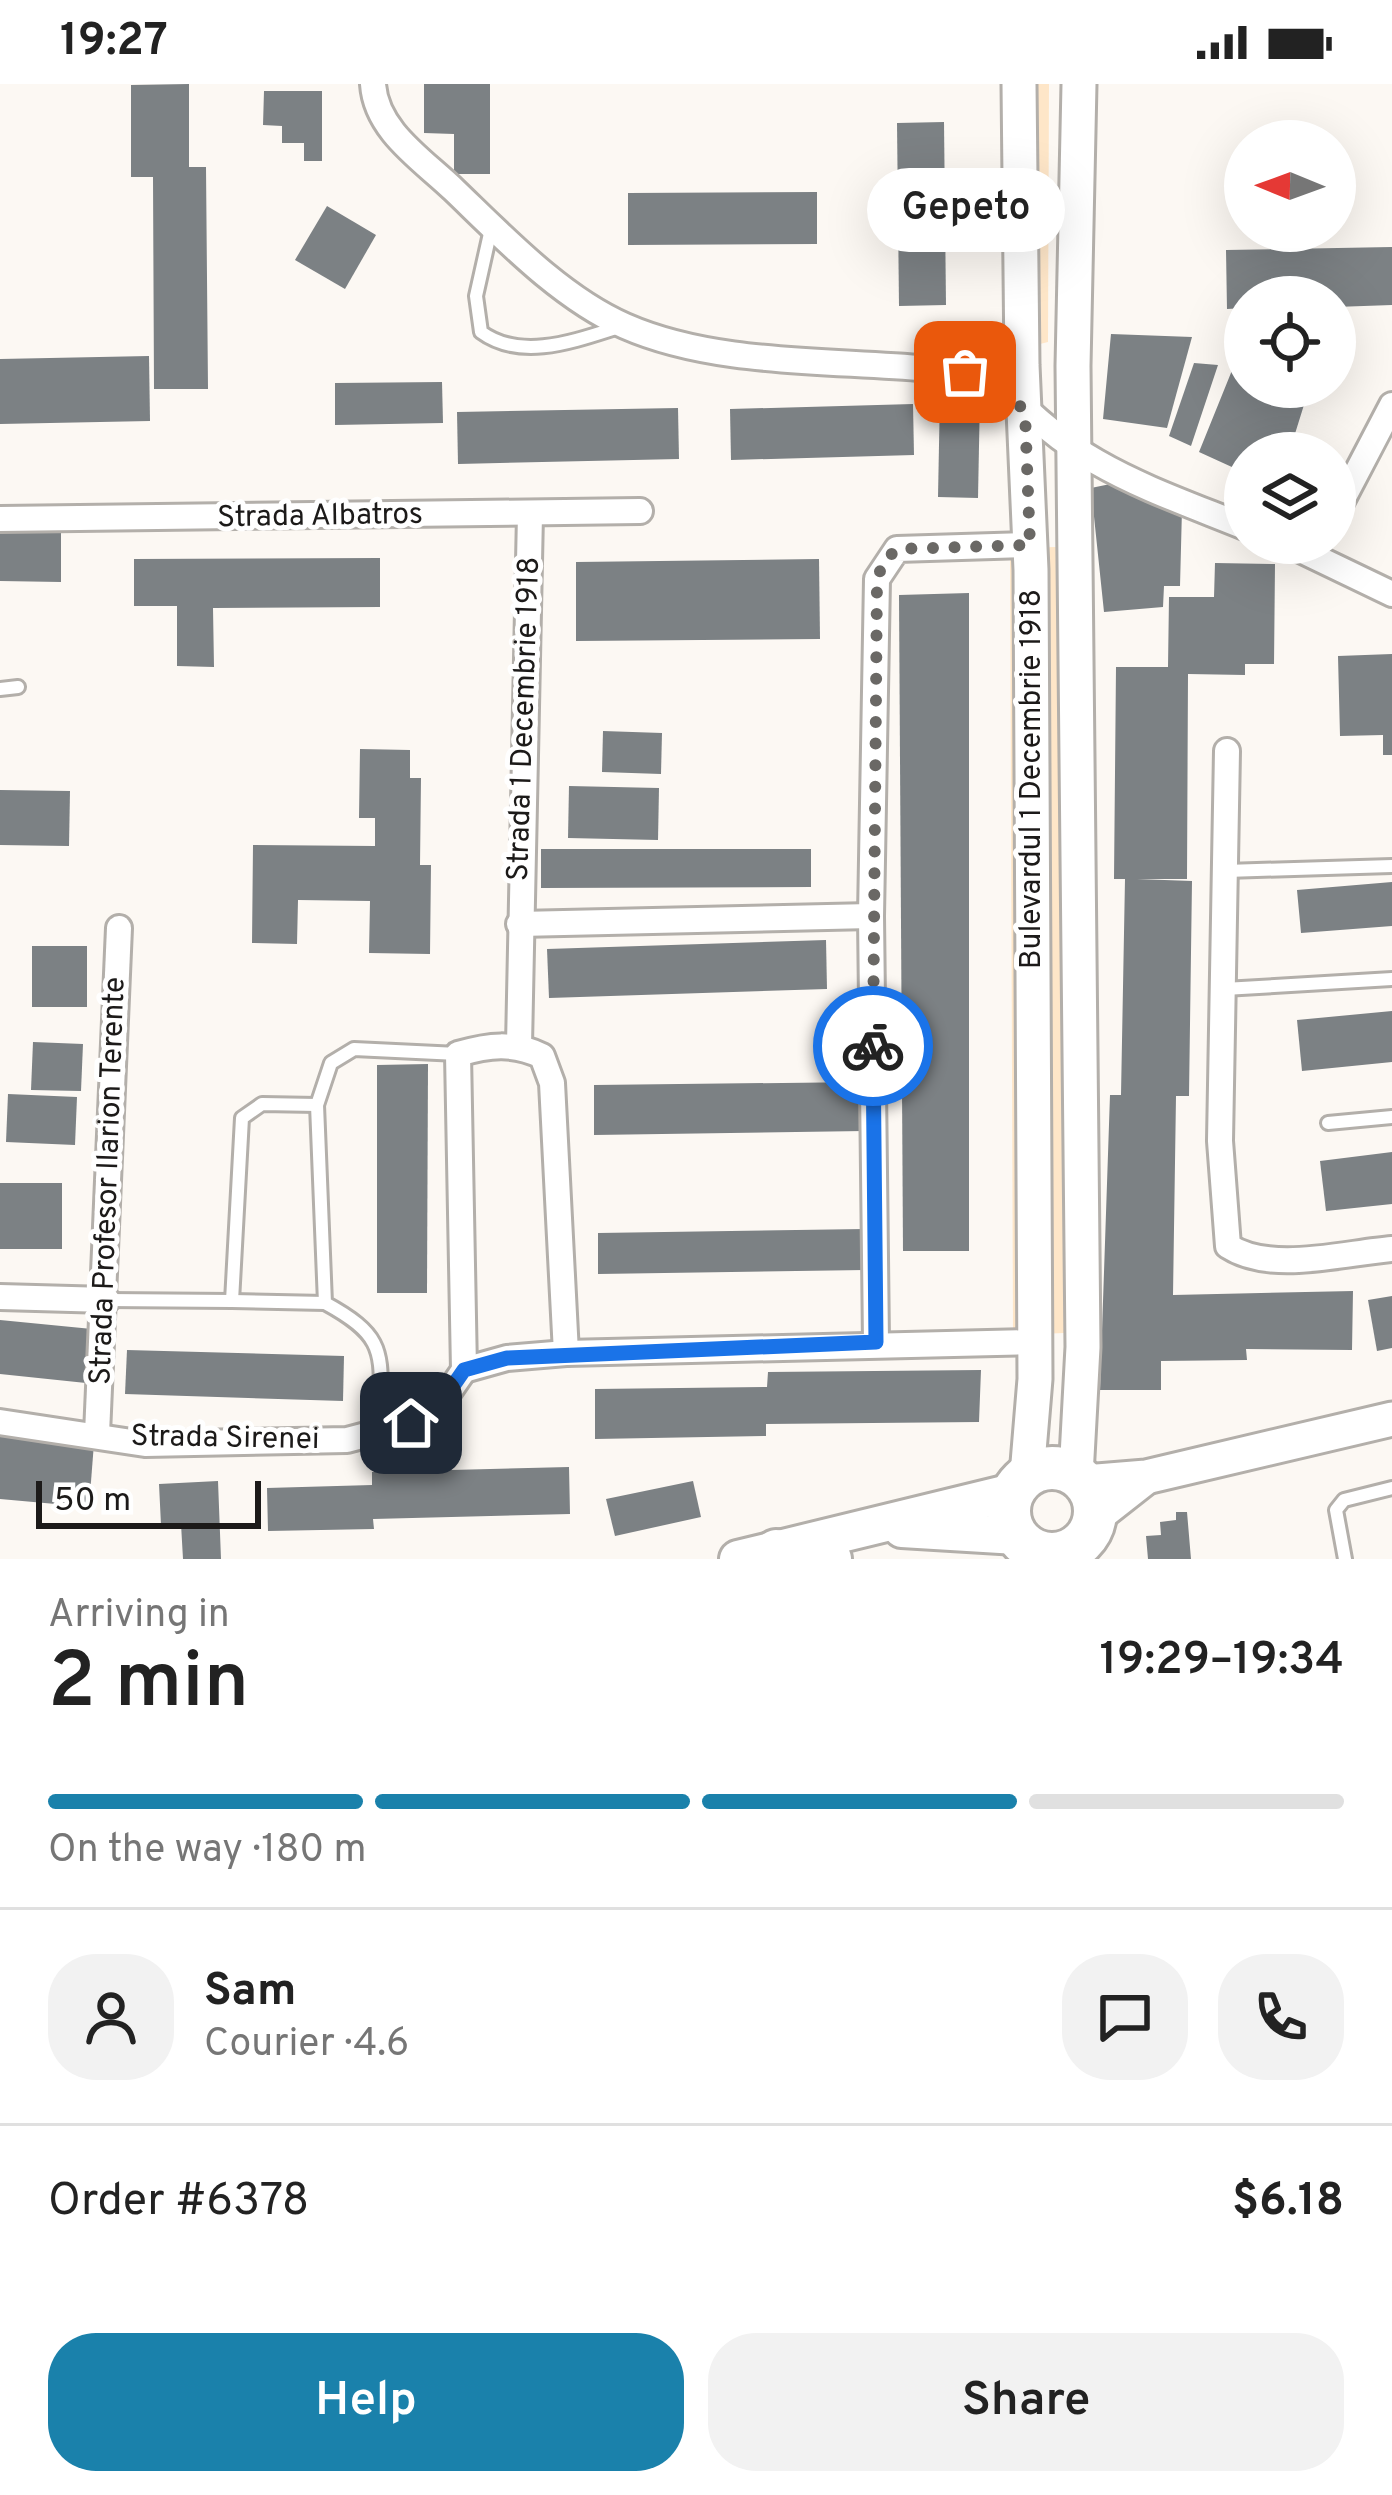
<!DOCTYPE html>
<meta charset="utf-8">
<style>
:root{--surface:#fff;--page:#f2f2f2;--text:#222;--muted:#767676;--line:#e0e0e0;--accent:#1a81ab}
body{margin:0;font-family:Overpass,sans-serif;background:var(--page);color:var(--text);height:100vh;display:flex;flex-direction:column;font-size:45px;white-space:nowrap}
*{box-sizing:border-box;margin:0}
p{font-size:39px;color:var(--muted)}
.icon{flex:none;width:66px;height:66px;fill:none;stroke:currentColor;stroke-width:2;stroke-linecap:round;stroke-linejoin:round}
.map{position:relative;height:1475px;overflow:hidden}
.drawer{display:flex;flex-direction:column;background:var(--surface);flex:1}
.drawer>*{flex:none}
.needle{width:78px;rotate:271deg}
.controls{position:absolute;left:1224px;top:36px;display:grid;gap:24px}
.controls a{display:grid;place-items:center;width:132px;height:132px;border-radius:50%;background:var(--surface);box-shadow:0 12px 48px #0002;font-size:60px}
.scale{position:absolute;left:36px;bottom:30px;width:225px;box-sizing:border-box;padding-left:12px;border:6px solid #1c1a19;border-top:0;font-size:33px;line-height:42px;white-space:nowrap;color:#1c1a19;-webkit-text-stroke:9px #fff;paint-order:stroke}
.pin{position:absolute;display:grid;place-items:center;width:102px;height:102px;color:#fff;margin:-51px;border-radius:24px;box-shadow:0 6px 18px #0006}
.courier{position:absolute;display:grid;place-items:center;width:120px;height:120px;margin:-60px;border:9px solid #1a73e8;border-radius:50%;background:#fff;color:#222;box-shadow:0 3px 15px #0007}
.bubble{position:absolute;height:84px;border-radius:42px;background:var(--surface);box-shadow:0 12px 48px #0002;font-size:39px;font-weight:600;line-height:84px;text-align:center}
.overview em{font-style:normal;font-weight:600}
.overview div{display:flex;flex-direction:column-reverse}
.overview{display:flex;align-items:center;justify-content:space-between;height:204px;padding:0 48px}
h1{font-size:78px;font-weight:600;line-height:90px}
.bar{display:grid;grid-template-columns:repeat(4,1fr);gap:18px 12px;align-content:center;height:144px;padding:0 48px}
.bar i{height:15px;border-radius:9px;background:var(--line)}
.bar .selected{background:var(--accent)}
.bar p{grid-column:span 4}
.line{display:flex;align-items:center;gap:30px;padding:0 48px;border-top:3px solid var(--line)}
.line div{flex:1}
.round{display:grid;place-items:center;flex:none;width:126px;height:126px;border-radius:48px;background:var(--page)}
.button{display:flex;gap:24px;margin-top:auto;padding:24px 48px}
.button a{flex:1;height:138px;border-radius:48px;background:var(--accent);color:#fff;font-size:48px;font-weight:600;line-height:138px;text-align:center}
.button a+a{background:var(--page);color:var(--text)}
.status{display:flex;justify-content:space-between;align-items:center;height:84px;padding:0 60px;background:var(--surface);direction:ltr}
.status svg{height:33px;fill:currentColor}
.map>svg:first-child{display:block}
.green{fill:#fee6c8}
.building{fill:#7c8184}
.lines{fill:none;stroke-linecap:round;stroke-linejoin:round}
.lane-casing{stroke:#b3afaa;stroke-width:18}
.street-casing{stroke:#b3afaa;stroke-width:30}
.secondary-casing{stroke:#b3afaa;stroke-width:39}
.primary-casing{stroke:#b3afaa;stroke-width:42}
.highway-casing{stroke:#b3afaa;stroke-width:48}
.lane{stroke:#fff;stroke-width:12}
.street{stroke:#fff;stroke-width:24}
.secondary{stroke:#fff;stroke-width:33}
.primary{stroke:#fff;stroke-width:36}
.highway{stroke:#fff;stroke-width:42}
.done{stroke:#6a6865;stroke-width:12;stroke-dasharray:0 21.6}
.route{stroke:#1a73e8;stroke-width:15}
.labels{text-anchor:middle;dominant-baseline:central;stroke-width:10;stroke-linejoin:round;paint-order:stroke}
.street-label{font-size:30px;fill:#1c1a19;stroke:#fff}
</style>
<div class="status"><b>19:27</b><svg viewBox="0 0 49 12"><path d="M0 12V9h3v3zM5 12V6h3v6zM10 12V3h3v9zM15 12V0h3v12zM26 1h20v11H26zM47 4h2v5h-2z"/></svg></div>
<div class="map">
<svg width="1392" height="1475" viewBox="0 0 1392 1475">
<rect width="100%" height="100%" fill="#fcf8f3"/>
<g class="green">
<polygon points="1025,0 1049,0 1048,258 1028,263"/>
<polygon points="1057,463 1064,1249 1013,1251 1010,464"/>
</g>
<g class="building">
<polygon points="189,0 189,83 206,83 208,305 154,305 153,93 131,93 131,1"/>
<polygon points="424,0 490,0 490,90 454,90 454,50 424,49"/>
<polygon points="264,7 322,7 322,77 304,77 304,59 282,59 282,42 263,41"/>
<polygon points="944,38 946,221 899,222 897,39"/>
<polygon points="817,108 817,160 628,161 628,109"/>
<polygon points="327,122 376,151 345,205 295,176"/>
<polygon points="1392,163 1392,221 1335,223 1335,213 1245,213 1245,224 1227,225 1226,166"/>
<polygon points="1111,250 1192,253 1167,344 1103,335"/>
<polygon points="149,272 150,337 0,340 0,275"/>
<polygon points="1237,274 1245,278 1245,303 1308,308 1289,369 1245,369 1245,389 1199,368"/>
<polygon points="1194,279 1218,281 1191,362 1169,352"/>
<polygon points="442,298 443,339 335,341 335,299"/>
<polygon points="940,309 980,310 978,414 938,413"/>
<polygon points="913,320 914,371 731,376 730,325"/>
<polygon points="678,324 679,375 458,380 457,328"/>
<polygon points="1120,398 1182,425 1180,502 1164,502 1163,523 1104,528 1091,404"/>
<polygon points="0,442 61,442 61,498 0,497"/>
<polygon points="380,474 380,523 213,524 214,583 177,582 177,522 134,522 134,475"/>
<polygon points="819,475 820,555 576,557 576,478"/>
<polygon points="1215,479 1275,480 1274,580 1245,580 1245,591 1188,590 1187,795 1137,795 1192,797 1189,1012 1176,1012 1173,1211 1353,1207 1352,1266 1246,1265 1247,1276 1161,1277 1161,1306 1100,1306 1110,1011 1121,1011 1125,795 1114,795 1116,583 1168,583 1169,513 1214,513"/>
<polygon points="969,509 969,1167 903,1167 899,511"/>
<polygon points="1392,570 1392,671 1383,671 1383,651 1340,652 1338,572"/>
<polygon points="603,647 662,649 661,690 602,688"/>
<polygon points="360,665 410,666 410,694 421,694 420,781 431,781 430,870 369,869 370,817 298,816 297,860 252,859 253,761 375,762 375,734 359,734"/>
<polygon points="569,702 659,704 658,756 568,754"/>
<polygon points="0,706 70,707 69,762 0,761"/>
<polygon points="541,765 811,765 811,803 541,804"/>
<polygon points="1392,798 1392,842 1301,849 1297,806"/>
<polygon points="826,856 827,905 549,914 547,865"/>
<rect x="32" y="862" width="55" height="61"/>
<polygon points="1392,927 1392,978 1302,987 1297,936"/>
<polygon points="33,958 83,960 81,1007 31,1006"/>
<polygon points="428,980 427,1209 377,1209 377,981"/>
<polygon points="864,998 864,1047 594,1051 594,1001"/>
<polygon points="8,1010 77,1013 75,1061 6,1058"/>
<polygon points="1392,1068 1392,1120 1326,1127 1320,1077"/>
<rect x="0" y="1099" width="62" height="66"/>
<polygon points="865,1145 865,1186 598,1190 598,1149"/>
<polygon points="1392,1212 1392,1264 1377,1267 1368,1216"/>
<polygon points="0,1236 92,1245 86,1299 0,1290"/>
<polygon points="127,1266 344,1272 343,1317 125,1310"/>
<polygon points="981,1286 979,1338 766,1340 766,1352 595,1355 595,1305 767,1303 768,1288"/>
<polygon points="0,1350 94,1359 89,1423 0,1415"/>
<polygon points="569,1383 570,1430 373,1435 374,1445 268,1447 267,1404 372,1401 372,1388"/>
<polygon points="218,1397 221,1475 183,1475 181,1440 161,1441 159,1400"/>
<polygon points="693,1397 701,1433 615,1452 606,1415"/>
<polygon points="1176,1428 1187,1428 1191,1475 1148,1475 1146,1452 1161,1451 1160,1438 1176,1436"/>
</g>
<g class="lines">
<defs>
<g id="lane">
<path d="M 491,145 L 476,212 L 481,248 C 522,278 577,256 622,242"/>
<polyline points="0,605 18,603"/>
<polyline points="1226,787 1392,782"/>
<polyline points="1224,905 1392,895"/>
<polyline points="1328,1039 1392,1033"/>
<polyline points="107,1216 232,1217 242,1034 262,1020 317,1021"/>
<polyline points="232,1217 325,1219"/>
<path d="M 382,1344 C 378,1272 393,1256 325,1219 L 317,1021 L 331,979 L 354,965 L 458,970"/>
<polyline points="1345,1475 1336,1426 1344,1416 1392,1404"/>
</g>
<g id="street">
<path d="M 373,0 C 376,47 423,76 454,106 C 504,154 561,214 625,242 C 734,290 879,271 996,294 C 1072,381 1141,401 1245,443"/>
<polyline points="1335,430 1392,321"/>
<polyline points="0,435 640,427"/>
<polyline points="1286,459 1392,510"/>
<path d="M 1227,667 L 1220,1057 L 1228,1162 C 1271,1190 1343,1169 1392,1165"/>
<polyline points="519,840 871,832"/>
<polyline points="519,961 530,430"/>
<polyline points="0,1213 107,1216"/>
<polyline points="876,1258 871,832 877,495 897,465 1030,461"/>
<polyline points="464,1286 507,1274 566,1269 1034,1258"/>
<path d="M 0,1338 L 145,1360 L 347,1356 L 411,1339 L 437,1325 L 464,1286 L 458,970 C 489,961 513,958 542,972 L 552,999 L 566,1269"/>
<polyline points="97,1350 119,844"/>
</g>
<g id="secondary">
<polyline points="1019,0 1022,281 1031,486 1035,1295 1027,1391"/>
<polyline points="1076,1391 1083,1263 1073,282 1079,0"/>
<polyline points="1085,1398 1146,1393 1392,1335"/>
<polyline points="1094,1434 1145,1394"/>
</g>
<g id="primary">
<polyline points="902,1445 1017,1452"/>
<polyline points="738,1475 1013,1408"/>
</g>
<g id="highway">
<circle cx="1052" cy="1427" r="43"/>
<polyline points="776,1467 830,1475"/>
</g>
</defs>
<use href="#lane" class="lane-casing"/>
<use href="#street" class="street-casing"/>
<use href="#secondary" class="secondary-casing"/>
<use href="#primary" class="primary-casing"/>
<use href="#highway" class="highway-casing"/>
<use href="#lane" class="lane"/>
<use href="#street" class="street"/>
<use href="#secondary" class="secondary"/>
<use href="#primary" class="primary"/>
<use href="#highway" class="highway"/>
</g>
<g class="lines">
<polyline class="done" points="873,962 877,495 884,477 897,465 1030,461 1025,328 996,294 965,288"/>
<polyline class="route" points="411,1339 437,1325 464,1286 507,1274 876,1258 873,962"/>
</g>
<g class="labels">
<g class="street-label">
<text transform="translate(320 433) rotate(-1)">Strada Albatros</text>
<text transform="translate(525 635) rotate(-88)">Strada 1 Decembrie 1918</text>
<text transform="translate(1032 695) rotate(-90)">Bulevardul 1 Decembrie 1918</text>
<text transform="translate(109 1097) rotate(-88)">Strada Profesor Ilarion Terente</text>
<text transform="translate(225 1355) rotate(1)">Strada Sirenei</text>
</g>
</g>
</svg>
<div class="controls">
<a><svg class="needle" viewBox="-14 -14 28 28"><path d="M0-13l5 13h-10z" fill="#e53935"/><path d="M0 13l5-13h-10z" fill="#767676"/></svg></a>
<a><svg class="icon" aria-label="locate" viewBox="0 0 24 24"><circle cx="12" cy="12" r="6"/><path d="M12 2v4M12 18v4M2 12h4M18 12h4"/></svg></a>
<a><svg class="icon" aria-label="layers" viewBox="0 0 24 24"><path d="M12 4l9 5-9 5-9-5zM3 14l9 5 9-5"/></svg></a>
</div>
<div class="scale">50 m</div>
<div class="pin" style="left:965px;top:288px;background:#ea580c"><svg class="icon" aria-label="bag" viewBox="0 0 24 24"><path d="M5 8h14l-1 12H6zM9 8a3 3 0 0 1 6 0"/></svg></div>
<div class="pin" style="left:411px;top:1339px;background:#1f2937"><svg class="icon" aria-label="home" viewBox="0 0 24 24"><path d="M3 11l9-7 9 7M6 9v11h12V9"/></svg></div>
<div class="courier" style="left:873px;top:962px"><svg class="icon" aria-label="bike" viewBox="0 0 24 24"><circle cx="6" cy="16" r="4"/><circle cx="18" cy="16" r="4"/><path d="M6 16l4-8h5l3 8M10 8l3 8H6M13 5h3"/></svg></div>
<div class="bubble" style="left:867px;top:84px;width:198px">Gepeto</div>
</div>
<section class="drawer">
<div class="overview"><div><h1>2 min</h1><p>Arriving in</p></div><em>19:29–19:34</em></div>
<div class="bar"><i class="selected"></i><i class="selected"></i><i class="selected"></i><i></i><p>On the way · 180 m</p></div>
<div class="line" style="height:216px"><a class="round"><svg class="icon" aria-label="person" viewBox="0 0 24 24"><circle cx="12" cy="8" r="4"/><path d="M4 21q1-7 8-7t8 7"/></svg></a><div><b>Sam</b><p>Courier · 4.6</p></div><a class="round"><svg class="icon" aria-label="chat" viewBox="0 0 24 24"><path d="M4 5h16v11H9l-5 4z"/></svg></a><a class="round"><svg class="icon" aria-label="phone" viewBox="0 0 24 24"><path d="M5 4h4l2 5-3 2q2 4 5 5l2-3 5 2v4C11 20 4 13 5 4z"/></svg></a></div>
<div class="line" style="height:156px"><div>Order #6378</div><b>$6.18</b></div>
<div class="button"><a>Help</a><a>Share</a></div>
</section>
